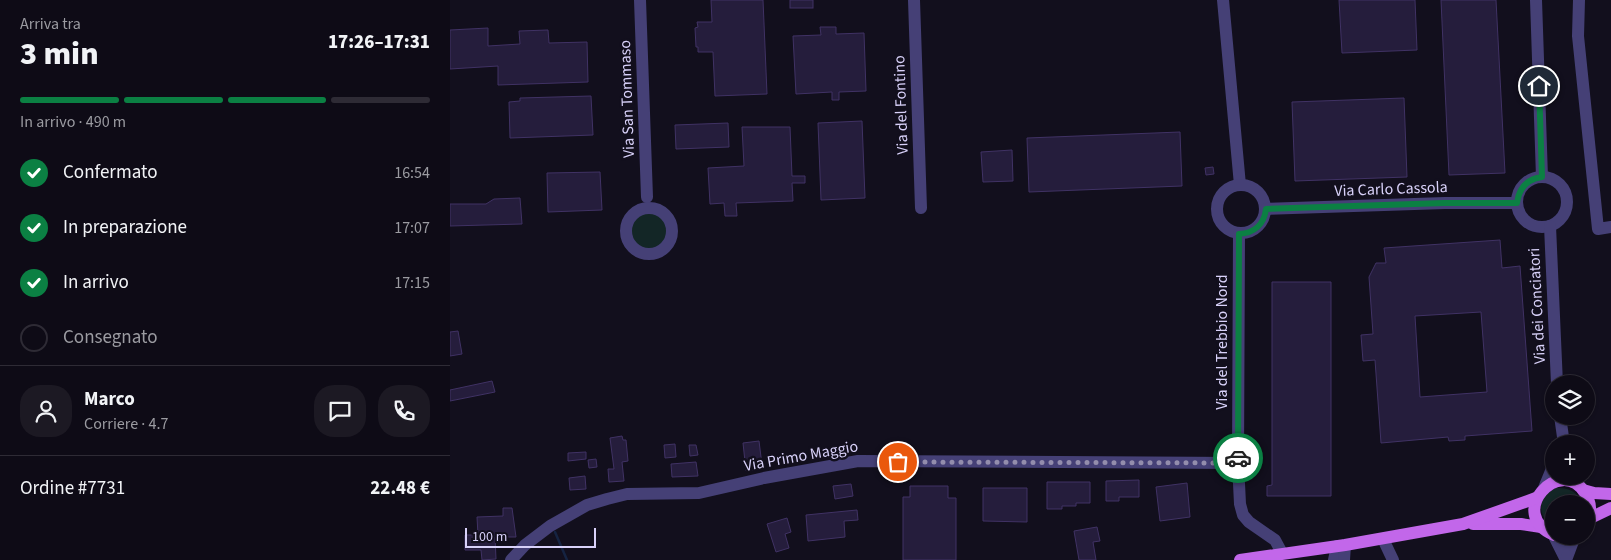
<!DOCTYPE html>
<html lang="it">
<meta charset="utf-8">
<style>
:root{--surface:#0e0b16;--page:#1c1923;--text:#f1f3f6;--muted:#9b9ba1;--line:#2e2b35;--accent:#0b8043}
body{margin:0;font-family:"Source Sans 3",sans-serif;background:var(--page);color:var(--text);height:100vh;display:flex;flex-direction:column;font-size:19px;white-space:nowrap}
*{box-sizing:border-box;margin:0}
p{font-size:16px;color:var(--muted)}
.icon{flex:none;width:28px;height:28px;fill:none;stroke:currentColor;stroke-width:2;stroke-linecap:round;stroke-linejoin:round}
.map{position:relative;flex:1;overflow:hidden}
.drawer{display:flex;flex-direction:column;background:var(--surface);width:450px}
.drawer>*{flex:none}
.buttons{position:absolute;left:1095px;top:375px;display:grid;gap:10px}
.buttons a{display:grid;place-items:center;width:50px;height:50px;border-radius:50%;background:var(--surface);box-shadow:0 1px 4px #0004,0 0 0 1px var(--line);font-size:25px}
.scale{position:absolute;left:15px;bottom:12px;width:131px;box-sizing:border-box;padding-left:5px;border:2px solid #d8d1f9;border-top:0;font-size:14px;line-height:18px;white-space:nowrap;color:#d8d1f9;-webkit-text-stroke:4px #120f1d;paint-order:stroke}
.pin{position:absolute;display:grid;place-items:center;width:42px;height:42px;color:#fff;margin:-21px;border:2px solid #fff;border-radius:50%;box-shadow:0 1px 5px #0007}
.courier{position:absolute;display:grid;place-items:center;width:50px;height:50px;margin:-25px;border:4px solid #0b8043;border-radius:50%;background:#fff;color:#222;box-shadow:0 1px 6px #0007}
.summary em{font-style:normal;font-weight:800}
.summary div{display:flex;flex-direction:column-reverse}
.summary{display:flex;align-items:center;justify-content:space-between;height:85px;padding:0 20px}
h1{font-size:32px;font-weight:800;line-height:38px}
.bar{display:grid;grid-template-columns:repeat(4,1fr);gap:8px 5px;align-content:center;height:60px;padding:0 20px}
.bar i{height:6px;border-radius:4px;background:var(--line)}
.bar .on{background:var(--accent)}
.bar p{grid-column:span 4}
.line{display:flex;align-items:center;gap:12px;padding:0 20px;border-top:1px solid var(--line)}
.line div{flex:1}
.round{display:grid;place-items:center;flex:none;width:52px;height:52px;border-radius:20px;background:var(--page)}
ol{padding:0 20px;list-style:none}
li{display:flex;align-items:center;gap:15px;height:55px}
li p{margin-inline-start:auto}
li .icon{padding:5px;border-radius:50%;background:var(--accent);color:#fff;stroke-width:4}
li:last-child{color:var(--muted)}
li i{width:28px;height:28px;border:2px solid var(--line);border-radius:50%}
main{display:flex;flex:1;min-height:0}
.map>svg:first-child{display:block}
.green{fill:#132626}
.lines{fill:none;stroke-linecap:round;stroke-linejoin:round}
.stream{stroke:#152341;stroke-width:2.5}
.building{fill:#251d3c;stroke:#403264;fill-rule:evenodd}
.minor{stroke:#454076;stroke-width:12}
.major{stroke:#c267ea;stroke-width:12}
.done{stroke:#938dac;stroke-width:5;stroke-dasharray:0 9}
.route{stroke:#0b8043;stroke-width:6}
.labels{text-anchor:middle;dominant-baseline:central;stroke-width:5;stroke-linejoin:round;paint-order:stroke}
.street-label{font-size:16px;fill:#d8d1f9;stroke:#120f1d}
</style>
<main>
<section class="drawer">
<div class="summary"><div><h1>3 min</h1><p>Arriva tra</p></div><em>17:26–17:31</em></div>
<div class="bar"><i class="on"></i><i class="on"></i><i class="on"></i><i></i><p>In arrivo · 490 m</p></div>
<ol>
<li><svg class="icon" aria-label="check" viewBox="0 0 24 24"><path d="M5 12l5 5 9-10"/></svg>Confermato<p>16:54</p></li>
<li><svg class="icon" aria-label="check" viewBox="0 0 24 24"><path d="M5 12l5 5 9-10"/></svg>In preparazione<p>17:07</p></li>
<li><svg class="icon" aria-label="check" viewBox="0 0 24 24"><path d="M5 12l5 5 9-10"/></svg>In arrivo<p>17:15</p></li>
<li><i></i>Consegnato</li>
</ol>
<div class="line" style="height:90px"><a class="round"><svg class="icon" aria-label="person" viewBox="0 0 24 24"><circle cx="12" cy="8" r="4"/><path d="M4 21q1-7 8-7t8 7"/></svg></a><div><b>Marco</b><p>Corriere · 4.7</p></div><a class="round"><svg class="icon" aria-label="chat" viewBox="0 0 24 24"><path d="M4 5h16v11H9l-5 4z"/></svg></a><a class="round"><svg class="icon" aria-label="phone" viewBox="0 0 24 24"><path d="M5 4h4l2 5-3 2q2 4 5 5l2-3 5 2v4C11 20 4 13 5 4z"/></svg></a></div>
<div class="line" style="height:65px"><div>Ordine #7731</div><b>22.48 €</b></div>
</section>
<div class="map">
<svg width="1161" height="560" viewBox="0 0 1161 560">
<rect width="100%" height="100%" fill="#120f1d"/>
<g class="green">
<circle cx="199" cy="231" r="19"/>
<path d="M 1106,488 C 1119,487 1128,492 1133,504 L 1104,504 L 1104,528 C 1087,516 1086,497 1106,488 Z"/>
</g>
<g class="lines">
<polyline class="stream" points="105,532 117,560"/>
</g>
<g class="building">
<polygon points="261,0 313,0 317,94 265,96 263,52 248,52 248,47 246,47 245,28 248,27 247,22 262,22"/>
<rect x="340" y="0" width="23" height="8"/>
<polygon points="889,0 965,0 967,50 892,53"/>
<polygon points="991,0 1046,0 1055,173 999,175"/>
<polygon points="370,27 386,27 386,34 414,33 416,91 389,92 389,100 382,100 382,92 346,94 343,36 371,35"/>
<polygon points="38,28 38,46 70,44 69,31 98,30 99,43 137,42 138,82 48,85 48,66 0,69 0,30"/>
<polygon points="141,96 143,135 60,138 59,102 70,101 70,98"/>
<polygon points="954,98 957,177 845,181 842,102"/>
<polygon points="412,121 415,198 371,200 368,123"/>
<polygon points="278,123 279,147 226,149 225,125"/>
<polygon points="292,127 340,127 342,176 355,176 355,183 342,183 343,201 286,203 287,216 275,216 274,203 260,204 258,168 294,166"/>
<polygon points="730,132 732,186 579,192 577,138"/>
<polygon points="562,150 563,181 533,182 531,152"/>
<polygon points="763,167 764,174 756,175 755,168"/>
<polygon points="150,172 152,210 98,212 97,173"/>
<polygon points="70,198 72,224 0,226 0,204 36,204 44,199"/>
<path d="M 1050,240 L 1052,268 L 1070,266 L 1082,431 L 1015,436 L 1015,440 L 999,441 L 998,437 L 931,443 L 925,360 L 913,361 L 911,335 L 923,334 L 919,277 L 926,263 L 936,263 L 934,248 ZM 1031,312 L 1037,392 L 970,397 L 965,316 Z"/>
<polygon points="822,282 881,282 881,496 817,496 817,486 822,485"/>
<polygon points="8,331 12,354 0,356 0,332"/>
<polygon points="42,381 45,392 0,401 0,390"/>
<polygon points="172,436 173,440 176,440 178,461 172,462 174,481 159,482 158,469 164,469 160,438"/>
<polygon points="309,441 312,465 305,465 305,470 296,471 293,443"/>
<polygon points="225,444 226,457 215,458 214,445"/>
<polygon points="239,445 246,445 248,455 240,456"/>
<polygon points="136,452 136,459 118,461 118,453"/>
<polygon points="146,459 147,467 139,468 138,460"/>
<polygon points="246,462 248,476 222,477 221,464"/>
<polygon points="135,476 136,489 120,490 119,478"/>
<polygon points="689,480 689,497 669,497 669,501 656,501 656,481"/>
<polygon points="597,482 640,482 640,503 626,503 626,506 612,506 612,509 597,509"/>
<polygon points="737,483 740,517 710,521 706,487"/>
<polygon points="401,484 403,496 385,499 383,486"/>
<polygon points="460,486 498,486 498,498 506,498 506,560 453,560 453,497 460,497"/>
<polygon points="533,488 577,488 577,522 533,521"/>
<polygon points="53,508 62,508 66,537 45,537 46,559 32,560 31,550 15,550 15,535 28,535 27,517 53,516"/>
<polygon points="407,510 408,520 394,521 395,537 358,541 356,515"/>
<polygon points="337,518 341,532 335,534 339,548 326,552 317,524"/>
<polygon points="647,527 650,541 643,542 646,560 629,560 624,531"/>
</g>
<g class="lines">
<g class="minor">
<polyline points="190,0 197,197"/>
<polyline points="464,0 471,208"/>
<polyline points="773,0 790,185"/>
<polyline points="1086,0 1092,177"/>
<polyline points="1129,0 1128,36 1148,229 1161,227"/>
<circle cx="1092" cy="202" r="25"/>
<circle cx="791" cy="209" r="24"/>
<circle cx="199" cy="231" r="23"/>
<polyline points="816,209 995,203 1067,203"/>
<polyline points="1100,226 1107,384"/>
<polyline points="789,234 788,463 790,504 793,515 799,522 825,540 832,553"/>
<polyline points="1110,416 1114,444"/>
<polyline points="1094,488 1101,471 1104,459"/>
<polyline points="1104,536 1116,560"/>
<polyline points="933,539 943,560"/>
<polyline points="61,560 75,545 100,526 137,505 157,499 177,494 249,493 314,478 408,461 788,463"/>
<polyline points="884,560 887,546"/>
<polyline points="894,560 895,545"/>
<polyline points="1116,560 1125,536"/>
</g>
<g class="major">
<polyline points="1133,490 1144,493 1161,494"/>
<polyline points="1138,519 1161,508"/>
<polyline points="1023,524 1071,524 1091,527"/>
<path d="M 1104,535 C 1055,514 1110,454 1135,493 C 1141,502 1142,513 1136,523"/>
<polyline points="1108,536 1116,536"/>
<polyline points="790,560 895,545 1013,524 1086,498"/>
</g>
</g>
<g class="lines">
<polyline class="done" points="448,462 788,463 788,458"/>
<path class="route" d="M 788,458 L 789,234 C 804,233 814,225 816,209 L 994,203 L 1067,203 C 1069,188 1077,179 1092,177 L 1089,86"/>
</g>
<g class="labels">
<g class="street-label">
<text transform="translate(177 99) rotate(-92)">Via San Tommaso</text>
<text transform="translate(451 105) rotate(-92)">Via del Fontino</text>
<text transform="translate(941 189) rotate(-2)">Via Carlo Cassola</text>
<text transform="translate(1087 306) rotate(-93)">Via dei Conciatori</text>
<text transform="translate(772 342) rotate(-90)">Via del Trebbio Nord</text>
<text transform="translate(351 456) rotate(-10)">Via Primo Maggio</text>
</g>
</g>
</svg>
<div class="buttons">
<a><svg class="icon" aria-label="layers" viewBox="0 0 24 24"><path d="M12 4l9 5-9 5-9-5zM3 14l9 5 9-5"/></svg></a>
<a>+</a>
<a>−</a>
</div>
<div class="scale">100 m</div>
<div class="pin" style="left:448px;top:462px;background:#ea580c"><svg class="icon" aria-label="bag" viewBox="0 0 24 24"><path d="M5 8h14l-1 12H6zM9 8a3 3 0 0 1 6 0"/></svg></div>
<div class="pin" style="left:1089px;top:86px;background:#1f2937"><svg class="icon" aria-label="home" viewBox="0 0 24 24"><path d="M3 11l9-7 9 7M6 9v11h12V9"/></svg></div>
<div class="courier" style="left:788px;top:458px"><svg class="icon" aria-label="car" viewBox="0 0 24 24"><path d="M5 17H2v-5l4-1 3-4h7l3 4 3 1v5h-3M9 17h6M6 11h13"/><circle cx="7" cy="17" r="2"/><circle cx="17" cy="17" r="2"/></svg></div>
</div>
</main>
